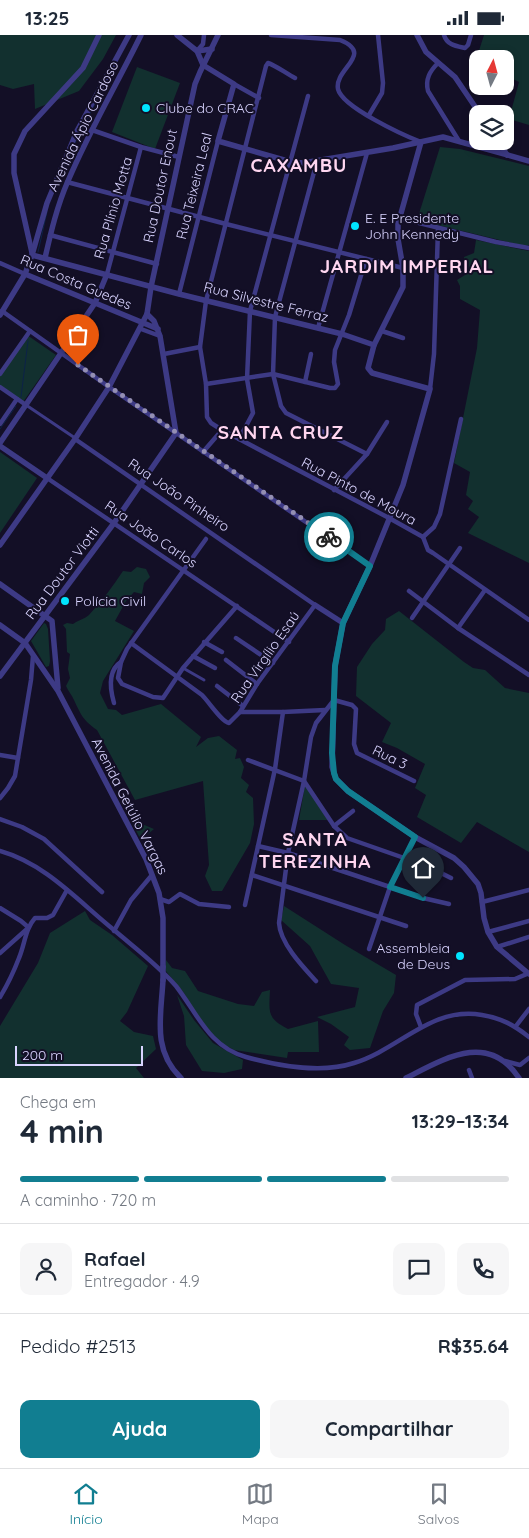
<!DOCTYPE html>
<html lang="pt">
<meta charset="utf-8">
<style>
:root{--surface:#fff;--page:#f6f6f7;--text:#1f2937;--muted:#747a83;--line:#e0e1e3;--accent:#117e91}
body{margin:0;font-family:Quicksand,sans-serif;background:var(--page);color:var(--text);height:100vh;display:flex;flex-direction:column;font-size:19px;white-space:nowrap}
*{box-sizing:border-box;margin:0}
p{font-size:16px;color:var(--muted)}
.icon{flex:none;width:28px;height:28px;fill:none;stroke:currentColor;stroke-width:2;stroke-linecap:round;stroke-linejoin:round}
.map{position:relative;height:1043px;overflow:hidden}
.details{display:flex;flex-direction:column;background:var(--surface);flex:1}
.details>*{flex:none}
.needle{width:32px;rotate:6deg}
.tools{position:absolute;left:469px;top:15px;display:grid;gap:10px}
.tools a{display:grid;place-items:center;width:45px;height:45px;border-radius:10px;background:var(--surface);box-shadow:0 2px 8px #0003;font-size:25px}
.scale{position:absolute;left:15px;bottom:12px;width:128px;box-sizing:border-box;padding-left:5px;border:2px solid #d9d4ff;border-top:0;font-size:14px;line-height:18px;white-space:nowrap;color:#d9d4ff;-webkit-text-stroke:4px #130f26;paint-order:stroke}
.pin{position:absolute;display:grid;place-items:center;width:42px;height:42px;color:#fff;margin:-51px -21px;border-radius:50% 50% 50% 0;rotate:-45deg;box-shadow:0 0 5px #0007}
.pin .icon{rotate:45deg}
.courier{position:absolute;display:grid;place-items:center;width:50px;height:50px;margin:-25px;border:4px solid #117e91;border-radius:50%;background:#fff;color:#222;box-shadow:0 1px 6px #0007}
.overview em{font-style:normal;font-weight:700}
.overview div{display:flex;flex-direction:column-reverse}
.overview{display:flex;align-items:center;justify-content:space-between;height:85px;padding:0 20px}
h1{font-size:32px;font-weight:700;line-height:38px}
.bar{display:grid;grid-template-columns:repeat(4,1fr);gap:8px 5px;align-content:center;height:60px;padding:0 20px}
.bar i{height:6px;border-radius:4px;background:var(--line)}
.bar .current{background:var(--accent)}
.bar p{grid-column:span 4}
.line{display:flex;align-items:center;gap:12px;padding:0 20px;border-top:1px solid var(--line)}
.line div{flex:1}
.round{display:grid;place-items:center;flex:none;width:52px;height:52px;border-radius:10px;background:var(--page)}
.primary-button{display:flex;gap:10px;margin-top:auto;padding:10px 20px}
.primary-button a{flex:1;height:58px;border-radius:10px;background:var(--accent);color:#fff;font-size:20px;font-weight:700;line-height:58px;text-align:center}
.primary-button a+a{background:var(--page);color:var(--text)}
.status{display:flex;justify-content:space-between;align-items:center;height:35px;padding:0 25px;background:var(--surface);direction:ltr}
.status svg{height:14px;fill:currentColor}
.dock{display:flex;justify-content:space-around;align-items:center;height:70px;border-top:1px solid var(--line);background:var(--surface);font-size:14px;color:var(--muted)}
.dock a{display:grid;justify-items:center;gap:2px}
.dock .current{color:var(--accent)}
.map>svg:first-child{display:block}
.green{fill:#12302f}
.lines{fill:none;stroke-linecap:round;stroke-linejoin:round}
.stream{stroke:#0c2248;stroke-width:1}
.pedestrian{stroke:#3d3a85;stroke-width:3}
.minor{stroke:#3d3a85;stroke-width:4.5}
.tertiary{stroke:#3d3a85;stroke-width:5.5}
.tertiary-bridge{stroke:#3d3a85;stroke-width:5.5}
.done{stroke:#948fb3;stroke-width:5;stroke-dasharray:0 9}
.route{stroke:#117e91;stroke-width:6}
.poi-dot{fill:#00e5ff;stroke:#130f26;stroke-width:2}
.labels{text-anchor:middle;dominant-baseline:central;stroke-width:4;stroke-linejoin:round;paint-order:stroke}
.poi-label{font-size:14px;fill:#d9d4ff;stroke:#130f26;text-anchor:start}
.street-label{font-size:14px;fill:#d9d4ff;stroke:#130f26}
.district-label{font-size:19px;font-weight:bold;letter-spacing:1px;fill:#ffd6f0;stroke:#130f26}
</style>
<div class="status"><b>13:25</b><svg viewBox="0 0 49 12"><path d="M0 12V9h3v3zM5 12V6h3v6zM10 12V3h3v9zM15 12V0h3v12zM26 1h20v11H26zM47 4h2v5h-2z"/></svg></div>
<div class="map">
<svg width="529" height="1043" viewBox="0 0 529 1043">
<rect width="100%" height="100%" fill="#130f26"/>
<g class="green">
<polygon points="0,0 116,0 103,24 79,56 35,74 34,49 13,54 0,50"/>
<polygon points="484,0 529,0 529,90 509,84 519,47 505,40 505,24 478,24 476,25"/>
<polygon points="137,32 180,48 155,114 112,97"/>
<polygon points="440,112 460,114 529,131 529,210 524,211 417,185"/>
<polygon points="476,205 529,216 529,528 468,498 479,482 468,474 473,466 466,460 470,437 454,428 477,313 480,275 460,264 460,251 457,245 465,240 464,222 474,218"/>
<polygon points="27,300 56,320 23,367 0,350 0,339"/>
<polygon points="0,417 37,443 0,498"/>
<path d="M 137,532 L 146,534 L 150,542 L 144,548 L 142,559 L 134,557 L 126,566 L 115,586 L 134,596 L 103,646 L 100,658 L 108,674 L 116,675 L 122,680 L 161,669 L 201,702 L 196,712 L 208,703 L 219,701 L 237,715 L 235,724 L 240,723 L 244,732 L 241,743 L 249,750 L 246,757 L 253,763 L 254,789 L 250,808 L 222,856 L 212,856 L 205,841 L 209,830 L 203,746 L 135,765 L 97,695 C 83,685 81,680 74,665 C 72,660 68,656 66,651 L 70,643 L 68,634 L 70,619 L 67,617 L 66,594 L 63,590 L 67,588 L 73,589 C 78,585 85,584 89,580 C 102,566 113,551 123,536 L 131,537 Z"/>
<polygon points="399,576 464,627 473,633 485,635 505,653 529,658 529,817 477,787 461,808 417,782 426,760 415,753 425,729 397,713 382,707 391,688 356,661 357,632 372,609 385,595 386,584"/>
<polygon points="44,588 46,589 48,594 50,626 49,631 46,632 31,606"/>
<polygon points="305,750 328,785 299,785"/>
<polygon points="130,784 154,794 141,805"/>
<polygon points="284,871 345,910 396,940 394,958 383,976 370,1013 350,1015 344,1010 349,1002 331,989 317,982 355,972 359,953 331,949 310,911 281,885"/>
<polygon points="85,876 90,885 112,900 148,931 127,977 120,986 134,997 153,1001 156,1014 136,1033 144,1043 0,1043 0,991 38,928 50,898"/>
<path d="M 166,925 L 172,933 L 185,936 L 198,956 L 238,969 L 254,971 L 262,957 L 270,955 C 269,978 267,983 288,994 L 318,986 L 319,1017 L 288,1017 L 287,1023 L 234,1015 L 218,1006 L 198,982 L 184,958 L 165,935 Z"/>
<polygon points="177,960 194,985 213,1008 243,1025 242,1034 224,1038 202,1036 186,1010 184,981"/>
</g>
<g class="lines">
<g class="stream">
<polyline points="75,108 95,69"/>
<polyline points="38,217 47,177"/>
<polyline points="21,362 28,306"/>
<polyline points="0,394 16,371"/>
</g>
<g class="pedestrian">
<polyline points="26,370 75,403"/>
<polyline points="183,633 204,645"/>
</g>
<g class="minor">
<path d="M 271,0 L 340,5 C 375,19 334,34 338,54 C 342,72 403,100 421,107"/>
<path d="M 444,0 C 447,10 456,11 465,13 L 468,10 L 471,0"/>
<polyline points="197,16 203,9 204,0"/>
<path d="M 438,28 C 430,36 425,44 428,56 L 459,106"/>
<path d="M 295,43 C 287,39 275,30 268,28 L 266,31 L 206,266 L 200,312 L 206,349 L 207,382 L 211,388 L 222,395 L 389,483 L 423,502"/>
<polyline points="234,49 259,63"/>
<polyline points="369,80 382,58 383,48 378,0"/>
<polyline points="92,95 141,112 179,122"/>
<polyline points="317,126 275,282 273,339 281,371 286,378 367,419"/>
<polyline points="67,147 226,189 403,233"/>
<polyline points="399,183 496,207 529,213"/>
<polyline points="50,200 157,229"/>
<polyline points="0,228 25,239"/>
<polyline points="107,239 141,112"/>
<polyline points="179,259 218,106"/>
<polyline points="2,276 109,352 370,531"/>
<polyline points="318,293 367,118"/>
<polyline points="141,294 160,301"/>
<polyline points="382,296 403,303"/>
<polyline points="164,319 200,312"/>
<polyline points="0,339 30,296"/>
<polyline points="305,347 311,319"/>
<polyline points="206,349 273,339 330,353 335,353 338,349 334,327 335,315 349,280 366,224"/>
<polyline points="0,352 26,370"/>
<polyline points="430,354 434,319 438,194"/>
<polyline points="0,389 17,364"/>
<path d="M 75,404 L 315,570 L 257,649 L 240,677 L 229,688 C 222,687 209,667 202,660 L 131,608"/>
<polyline points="239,404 253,378 247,344 250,276 308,61"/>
<polyline points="203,417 222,395"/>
<polyline points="47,443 289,607"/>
<polyline points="334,455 367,419 387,387"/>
<polyline points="423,502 428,515 433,518 529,585"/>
<polyline points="423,502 434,492 440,479 461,384"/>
<polyline points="206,504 127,614 121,627 118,643 122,649 153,662 163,663 183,633 237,571"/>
<polyline points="409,556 458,593 529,640"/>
<polyline points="412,583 460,513"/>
<polyline points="458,593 485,555"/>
<polyline points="236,603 273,628"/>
<polyline points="204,607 222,617"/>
<polyline points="193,621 215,633"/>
<polyline points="226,625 257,649"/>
<polyline points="217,651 243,671"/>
<path d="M 114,668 C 110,654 107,636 121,627"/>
<polyline points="240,677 283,677 325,675"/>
<polyline points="0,720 18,723"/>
<polyline points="248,725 304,746 334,791 347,803 427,831 451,843"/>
<polyline points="0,763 8,753 15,741 31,645 33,621"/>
<polyline points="0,784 22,792 44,804 102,857"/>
<polyline points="334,791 353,776"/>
<polyline points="258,811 288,818 423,863 449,869"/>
<path d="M 0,816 C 46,829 78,866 114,895 C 135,913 158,930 176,951 C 197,978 209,1012 246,1022 C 279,1031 320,1039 354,1028 C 400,1014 431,971 482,980 C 501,983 514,990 529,1002"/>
<polyline points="252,840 406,891"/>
<polyline points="160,864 169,867 180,859 199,869 229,872"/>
<polyline points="482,867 529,855"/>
<polyline points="245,870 275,734 283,677"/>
<polyline points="0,873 21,886 28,892"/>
<polyline points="114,896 131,865 152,840"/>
<polyline points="488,897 529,886"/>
<polyline points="497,912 529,902"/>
<polyline points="369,914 390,852 415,802"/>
<polyline points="0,918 27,894"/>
<path d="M 316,946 C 303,932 280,908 279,888 L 288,818 L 304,746 L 311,702 L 316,688 L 334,665 L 352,670 L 356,674 L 354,709 L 357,718 L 414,746"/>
<path d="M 0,962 C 8,949 14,936 19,923 C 25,909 25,894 35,883 L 47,883 L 53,880 L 67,855"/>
<polyline points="516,991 529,974"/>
<polyline points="421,992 416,979 417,970 465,945 515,944 529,938"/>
<polyline points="505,1026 520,1030 529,1023"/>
<polyline points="469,1035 472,1043"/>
</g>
<g class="tertiary">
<polyline points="177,0 197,16 203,30"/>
<polyline points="417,0 426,17 455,42 480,79"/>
<polyline points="197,16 212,14"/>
<polyline points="203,30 234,49 218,106 291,127 303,128 393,113 443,102 529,126"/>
<polyline points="498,106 507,120"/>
<polyline points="421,107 398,189 398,204 403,233 403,252 374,310 368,333 372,338 430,354 403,450 370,531 343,588 335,631 332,732 336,744 348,756 415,802 454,823 464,832 478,849 481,858 484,883 488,897 497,912 529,939"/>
<polyline points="32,218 14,138 14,119 25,96 83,33 99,0"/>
<polyline points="32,220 179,259 342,299 374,310"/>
<path d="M 45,223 C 51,197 57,171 68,146 C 89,96 117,49 141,0"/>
<polyline points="25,239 158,294"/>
<polyline points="0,280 25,239 32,220 47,168 77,96 129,0"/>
<polyline points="0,408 95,268 107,239"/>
<polyline points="0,411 47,443"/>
<polyline points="0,510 75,404 109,352 147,279 151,252 195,49 200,37 218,0"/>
<polyline points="0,549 52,586 58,653"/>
<polyline points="315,570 343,588"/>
<polyline points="0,590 25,608 58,656 146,824 159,858 163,883 163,932"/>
<polyline points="0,641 114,488 176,398 160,301 154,286 147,279"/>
<path d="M 163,945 C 161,982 152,1015 181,1043"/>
<path d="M 406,1043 C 444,1024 488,996 519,1043"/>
</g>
<polyline class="tertiary-bridge" points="163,945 163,932"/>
</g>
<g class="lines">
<polyline class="done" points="78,330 329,502"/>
<polyline class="route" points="329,502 370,531 343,588 335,631 332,718 334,738 336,744 348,756 415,802 390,852 423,863"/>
</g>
<g class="poi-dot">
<circle cx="146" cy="73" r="5"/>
<circle cx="355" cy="191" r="5"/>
<circle cx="65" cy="566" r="5"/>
<circle cx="460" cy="921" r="5"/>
</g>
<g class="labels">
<g class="poi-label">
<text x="156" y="73">Clube do CRAC</text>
<text x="365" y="183">E. E Presidente<tspan x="365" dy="16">John Kennedy</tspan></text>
<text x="75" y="566">Polícia Civil</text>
<text x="450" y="913" text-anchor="end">Assembleia<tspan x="450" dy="16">de Deus</tspan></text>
</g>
<g class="street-label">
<text transform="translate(83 91) rotate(-64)">Avenida Ápio Cardoso</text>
<text transform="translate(160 151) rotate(-78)">Rua Doutor Enout</text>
<text transform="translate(194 151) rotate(-76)">Rua Teixeira Leal</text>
<text transform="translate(113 173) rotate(-74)">Rua Plínio Motta</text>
<text transform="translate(76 247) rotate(23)">Rua Costa Guedes</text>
<text transform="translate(266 267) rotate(14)">Rua Silvestre Ferraz</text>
<text transform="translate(359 456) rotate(28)">Rua Pinto de Moura</text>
<text transform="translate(179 460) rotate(34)">Rua João Pinheiro</text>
<text transform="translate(151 499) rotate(34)">Rua João Carlos</text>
<text transform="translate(62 538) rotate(-53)">Rua Doutor Viotti</text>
<text transform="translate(265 622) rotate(-55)">Rua Virgílio Esaú</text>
<text transform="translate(390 722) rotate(26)">Rua 3</text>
<text transform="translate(130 771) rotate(63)">Avenida Getúlio Vargas</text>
</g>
<g class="district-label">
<text x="299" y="130">CAXAMBU</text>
<text x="407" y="231">JARDIM IMPERIAL</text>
<text x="281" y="397">SANTA CRUZ</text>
<text x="315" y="804">SANTA<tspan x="315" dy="22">TEREZINHA</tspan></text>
</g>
</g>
</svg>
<div class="tools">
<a><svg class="needle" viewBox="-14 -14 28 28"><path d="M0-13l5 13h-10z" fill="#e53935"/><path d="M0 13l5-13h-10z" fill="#747a83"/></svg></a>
<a><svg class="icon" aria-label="layers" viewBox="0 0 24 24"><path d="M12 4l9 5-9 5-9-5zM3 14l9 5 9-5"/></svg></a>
</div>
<div class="scale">200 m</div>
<div class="pin" style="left:78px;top:330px;background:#ea580c"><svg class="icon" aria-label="bag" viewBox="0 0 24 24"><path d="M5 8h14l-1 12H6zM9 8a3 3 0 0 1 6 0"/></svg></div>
<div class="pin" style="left:423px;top:863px;background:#1f2937"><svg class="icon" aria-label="home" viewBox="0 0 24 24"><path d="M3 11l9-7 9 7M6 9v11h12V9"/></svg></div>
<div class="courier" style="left:329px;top:502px"><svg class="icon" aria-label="bike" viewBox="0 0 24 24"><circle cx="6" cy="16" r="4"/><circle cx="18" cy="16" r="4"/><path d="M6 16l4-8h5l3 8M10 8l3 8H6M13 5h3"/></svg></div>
</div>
<section class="details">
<div class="overview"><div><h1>4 min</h1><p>Chega em</p></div><em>13:29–13:34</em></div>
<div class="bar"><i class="current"></i><i class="current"></i><i class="current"></i><i></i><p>A caminho · 720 m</p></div>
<div class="line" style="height:90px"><a class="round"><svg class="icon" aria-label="person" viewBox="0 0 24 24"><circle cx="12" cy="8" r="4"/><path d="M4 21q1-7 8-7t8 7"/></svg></a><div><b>Rafael</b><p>Entregador · 4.9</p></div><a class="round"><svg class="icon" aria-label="chat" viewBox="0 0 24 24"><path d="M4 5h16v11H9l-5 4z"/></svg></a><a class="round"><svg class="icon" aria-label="phone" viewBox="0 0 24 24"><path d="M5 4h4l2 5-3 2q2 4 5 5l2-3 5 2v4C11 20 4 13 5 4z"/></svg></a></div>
<div class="line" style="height:65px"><div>Pedido #2513</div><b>R$35.64</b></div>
<div class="primary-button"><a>Ajuda</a><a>Compartilhar</a></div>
</section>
<nav class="dock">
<a class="current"><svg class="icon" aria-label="home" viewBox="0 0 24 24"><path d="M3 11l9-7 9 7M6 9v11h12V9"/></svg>Início</a>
<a><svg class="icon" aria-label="map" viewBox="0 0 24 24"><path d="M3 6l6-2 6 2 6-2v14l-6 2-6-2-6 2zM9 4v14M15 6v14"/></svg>Mapa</a>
<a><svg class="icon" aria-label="saved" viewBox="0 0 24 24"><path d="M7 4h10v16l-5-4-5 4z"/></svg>Salvos</a>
</nav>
